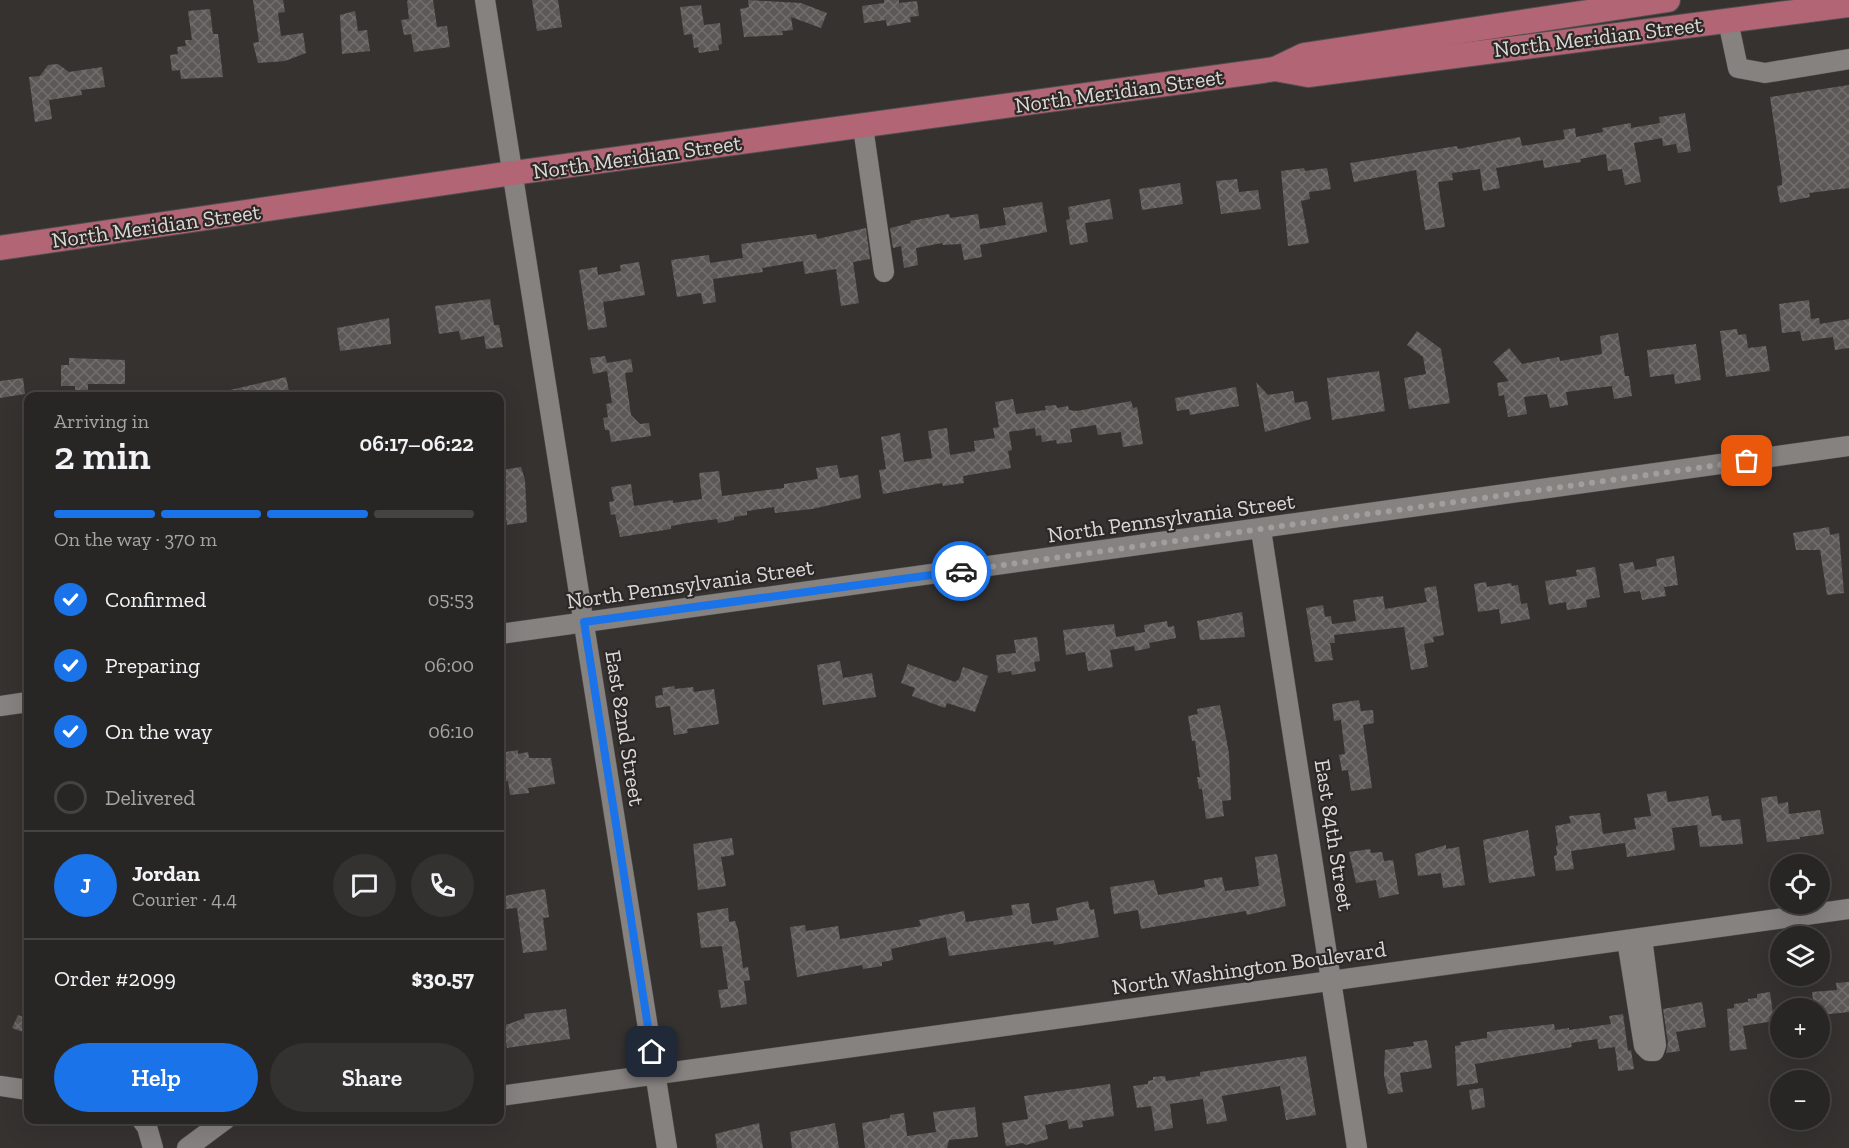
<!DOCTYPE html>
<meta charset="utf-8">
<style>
:root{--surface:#282624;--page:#343231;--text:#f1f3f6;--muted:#a5a5a6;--line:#444341;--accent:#1a73e8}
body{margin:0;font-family:"Zilla Slab",serif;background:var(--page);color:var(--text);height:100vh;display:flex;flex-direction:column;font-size:22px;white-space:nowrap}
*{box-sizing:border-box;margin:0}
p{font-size:20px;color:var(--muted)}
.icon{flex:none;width:33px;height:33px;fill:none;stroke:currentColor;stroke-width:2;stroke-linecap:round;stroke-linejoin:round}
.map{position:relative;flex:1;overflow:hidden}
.side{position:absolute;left:24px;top:392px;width:480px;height:732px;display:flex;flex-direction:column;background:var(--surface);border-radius:12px;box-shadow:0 6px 24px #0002,0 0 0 2px var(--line)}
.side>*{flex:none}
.buttons{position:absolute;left:1770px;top:854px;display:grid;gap:12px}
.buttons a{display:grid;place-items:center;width:60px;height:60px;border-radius:50%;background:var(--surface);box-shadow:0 6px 24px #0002,0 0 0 2px var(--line);font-size:30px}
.pin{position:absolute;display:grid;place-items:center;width:51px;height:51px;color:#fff;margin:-26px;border-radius:12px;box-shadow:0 3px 9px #0006}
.courier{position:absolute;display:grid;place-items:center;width:60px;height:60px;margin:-30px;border:4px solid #1a73e8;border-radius:50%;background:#fff;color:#222;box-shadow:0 2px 8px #0007}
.headline em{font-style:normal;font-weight:600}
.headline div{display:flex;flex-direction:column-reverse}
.headline{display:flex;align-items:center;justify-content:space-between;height:102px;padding:0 30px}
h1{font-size:39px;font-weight:600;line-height:45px}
.bar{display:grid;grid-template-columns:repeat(4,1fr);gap:9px 6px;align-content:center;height:72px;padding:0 30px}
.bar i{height:8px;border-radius:4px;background:var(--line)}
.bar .selected{background:var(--accent)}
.bar p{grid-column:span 4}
.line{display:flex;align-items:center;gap:15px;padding:0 30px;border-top:2px solid var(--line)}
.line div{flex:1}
.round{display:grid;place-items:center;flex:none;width:63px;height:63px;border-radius:32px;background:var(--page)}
ol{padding:0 30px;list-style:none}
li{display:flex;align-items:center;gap:18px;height:66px}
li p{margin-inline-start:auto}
li .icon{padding:6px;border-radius:50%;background:var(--accent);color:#fff;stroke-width:4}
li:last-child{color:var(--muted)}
li i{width:33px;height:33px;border:3px solid var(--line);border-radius:50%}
.primary-button{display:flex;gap:12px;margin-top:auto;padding:12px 30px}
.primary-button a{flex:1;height:69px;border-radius:36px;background:var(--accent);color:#fff;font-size:24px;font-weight:600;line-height:69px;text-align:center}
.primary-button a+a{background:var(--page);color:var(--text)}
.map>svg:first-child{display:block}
.building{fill:url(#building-cross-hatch)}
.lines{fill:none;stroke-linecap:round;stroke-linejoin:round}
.minor-casing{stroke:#514f4e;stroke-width:21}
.major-casing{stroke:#514f4e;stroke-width:26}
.minor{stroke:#868280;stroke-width:20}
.major{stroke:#b16575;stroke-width:24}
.done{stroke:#a19f9d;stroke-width:6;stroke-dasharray:0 10.8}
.route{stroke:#1a73e8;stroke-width:8}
.labels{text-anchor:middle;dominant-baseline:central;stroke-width:4.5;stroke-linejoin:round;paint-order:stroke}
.street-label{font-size:22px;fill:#dbd9d8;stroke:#2b2826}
</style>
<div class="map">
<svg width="1849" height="1148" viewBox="0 0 1849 1148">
<defs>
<pattern id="building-cross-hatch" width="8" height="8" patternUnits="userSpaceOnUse" patternTransform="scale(1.5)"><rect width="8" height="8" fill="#5b5856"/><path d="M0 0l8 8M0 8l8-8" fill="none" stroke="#726f6e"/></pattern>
</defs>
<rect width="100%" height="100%" fill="#353230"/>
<g class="building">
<polygon points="253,0 283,0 285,12 278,13 281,36 303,33 306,53 285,61 258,63 253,43 259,42"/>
<polygon points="409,0 433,0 437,27 447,26 450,47 414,52 411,34 404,35 401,20 409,19 407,1"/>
<polygon points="532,0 558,0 562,27 537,31"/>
<polygon points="748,0 801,3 827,13 821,28 791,17 793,30 782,31 783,35 744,37 740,9 749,7"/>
<polygon points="884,0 899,0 899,3 917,1 919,16 910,17 911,22 887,26 886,20 864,23 862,6 884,3"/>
<polygon points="701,5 704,25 720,23 722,44 718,45 719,50 699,53 698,47 694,48 692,34 684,35 680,7"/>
<polygon points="210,9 213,34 218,34 223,77 181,79 180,70 172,71 170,55 178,54 177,47 186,46 185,40 192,40 188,11"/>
<polygon points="355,11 358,31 367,30 370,51 342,54 340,15"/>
<polygon points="58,64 69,72 102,67 105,87 81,90 82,95 49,100 52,119 35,122 29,77 40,76 48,65"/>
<polygon points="1849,85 1849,188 1809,193 1810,197 1780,203 1777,186 1782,185 1782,178 1770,97"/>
<polygon points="1685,113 1691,151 1678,153 1676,144 1663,146 1662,138 1634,143 1641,182 1625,185 1622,169 1608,171 1606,154 1580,159 1581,162 1544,168 1543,160 1496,168 1500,188 1483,191 1480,169 1452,173 1453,180 1438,182 1445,227 1425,230 1416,170 1354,182 1350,163 1457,146 1458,149 1520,137 1522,146 1565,139 1563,130 1575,128 1576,137 1603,132 1602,128 1631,123 1631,128 1660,123 1659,117"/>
<polygon points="1304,168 1305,171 1327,168 1331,189 1309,192 1310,199 1301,201 1309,243 1288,246 1281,171"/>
<polygon points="1237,179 1239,192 1258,190 1261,209 1221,214 1216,181"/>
<polygon points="1180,183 1183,204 1142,210 1139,189"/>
<polygon points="1110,199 1113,219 1085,223 1088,242 1070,245 1066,220 1070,219 1068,207"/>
<polygon points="1042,202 1047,232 980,245 982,257 964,260 961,244 943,245 942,243 916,248 918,265 904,268 901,246 893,248 890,228 911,223 910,221 949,214 950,218 978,214 980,229 1006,225 1003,208"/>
<polygon points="866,228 870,259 853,262 859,303 841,306 836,269 805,274 803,261 762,268 763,272 713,279 716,302 703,304 701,293 677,297 671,260 709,255 710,263 743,258 741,244 816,234 817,239"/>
<polygon points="639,262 645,295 603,302 607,327 588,330 579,270 597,267 598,275 621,271 620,265"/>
<polygon points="490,299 494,325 499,325 503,347 486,349 484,336 461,340 459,331 439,334 435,306"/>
<polygon points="1809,300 1811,319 1819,318 1820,324 1849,319 1849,348 1835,350 1833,337 1802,341 1800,331 1782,333 1779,304"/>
<polygon points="389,318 391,344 340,351 337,328"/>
<polygon points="1737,329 1738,335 1746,334 1748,348 1766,346 1770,371 1726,377 1720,331"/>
<polygon points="1417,331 1441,349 1450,403 1409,409 1404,378 1426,374 1423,357 1407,345"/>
<polygon points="1618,333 1625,376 1629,376 1632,396 1614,399 1612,386 1566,392 1568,405 1550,408 1547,394 1524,397 1527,414 1508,417 1504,395 1499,396 1497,383 1509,381 1493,362 1509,348 1522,364 1559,357 1560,361 1602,354 1600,336"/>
<polygon points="1696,344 1701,380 1675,384 1674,374 1650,377 1647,350"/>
<polygon points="605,356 607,363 631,359 633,372 625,373 631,415 640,424 649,423 651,436 611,442 609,430 605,430 603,418 608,417 606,404 612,403 607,371 593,374 590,358"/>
<polygon points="69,358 125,360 125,384 88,384 88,396 75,396 75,386 61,386 61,365 69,365"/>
<polygon points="1379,371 1385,411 1332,420 1327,378"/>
<polygon points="286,377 290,396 227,396 226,391"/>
<polygon points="23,378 25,394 0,398 0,381"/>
<polygon points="1256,382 1268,395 1293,391 1295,403 1307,401 1311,419 1265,432"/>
<polygon points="1236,387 1239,406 1190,415 1189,409 1177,411 1175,398"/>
<polygon points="1013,399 1016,414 1046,410 1045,406 1056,405 1057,408 1068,406 1069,410 1077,411 1131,401 1133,408 1137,407 1143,444 1123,447 1121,432 1098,435 1096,425 1070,429 1072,442 1057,444 1056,440 1042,442 1041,435 1036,436 1035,428 1009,432 1012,450 1008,451 1011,468 963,476 964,483 943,486 942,483 883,494 879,470 886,469 881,437 900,433 904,462 932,458 928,431 947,428 950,455 975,451 974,441 995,438 993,428 999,427 995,402"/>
<polygon points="837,465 840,478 858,475 861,498 812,509 775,513 774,507 747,511 747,515 734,517 734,520 718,523 717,519 687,523 671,526 671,529 620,537 615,514 611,515 609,502 614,501 611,487 631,484 634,506 673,500 673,503 702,499 699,473 719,471 722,496 784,488 784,484 818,479 816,468"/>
<polygon points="521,467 525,480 527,522 507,525 506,519 500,520 500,493 505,492 502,470"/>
<polygon points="1829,527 1830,535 1839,533 1844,593 1827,595 1820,550 1796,550 1793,533"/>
<polygon points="1674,556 1678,585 1664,587 1666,596 1642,600 1640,591 1624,593 1619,564 1633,562 1635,570 1657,566 1656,559"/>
<polygon points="1595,567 1600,597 1586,600 1587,607 1567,610 1566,602 1549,605 1545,581 1577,576 1576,570"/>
<polygon points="1486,582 1487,587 1511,583 1512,586 1518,585 1521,604 1527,603 1530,619 1501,624 1499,609 1478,612 1474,584"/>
<polygon points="1436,586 1444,635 1433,637 1434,642 1424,644 1428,667 1411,670 1404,627 1334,635 1335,643 1330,643 1333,660 1315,662 1306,608 1323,605 1325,617 1331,616 1332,624 1356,621 1353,600 1383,596 1385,609 1427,602 1424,588"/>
<polygon points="1242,612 1245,637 1200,640 1197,621"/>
<polygon points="1167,621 1168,627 1174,626 1176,638 1149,643 1150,648 1135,651 1134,646 1110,650 1113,667 1088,671 1085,652 1066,655 1063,630 1114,624 1116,637 1145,632 1144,625"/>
<polygon points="1037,637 1040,661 1034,662 1036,671 1012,675 1011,671 998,673 996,655 1016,653 1014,640"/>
<polygon points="840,661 843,678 872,673 876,697 823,705 817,665"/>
<polygon points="908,664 955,682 959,679 963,667 988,676 975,712 947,703 945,708 912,696 915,688 901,683"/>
<polygon points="674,686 675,689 693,687 694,692 714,689 719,724 687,729 688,733 674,735 670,706 656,708 655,696 663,695 662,688"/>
<polygon points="1359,700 1361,711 1373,710 1374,723 1363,725 1372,788 1351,791 1348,770 1342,771 1339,755 1345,754 1341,720 1334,721 1332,704"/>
<polygon points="1220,705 1229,754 1231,800 1222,801 1224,816 1206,819 1202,789 1199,789 1197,777 1200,777 1195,741 1192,741 1188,716 1198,714 1197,709"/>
<polygon points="518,750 518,754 528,752 529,758 551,758 555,784 528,788 529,793 510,795 508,781 501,782 500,753"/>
<polygon points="1666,791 1668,802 1708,796 1712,816 1721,815 1722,821 1740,819 1743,844 1700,847 1697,825 1672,828 1675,850 1627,857 1625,843 1571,851 1574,869 1556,871 1554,856 1557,855 1556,846 1558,845 1555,826 1571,823 1569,816 1600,813 1603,834 1636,829 1634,818 1651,816 1647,794"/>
<polygon points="1777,796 1778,804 1788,802 1789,814 1820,810 1824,834 1800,837 1800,839 1767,842 1761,798"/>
<polygon points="1528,830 1535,876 1489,883 1483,840"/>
<polygon points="732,838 734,855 721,857 726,886 698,890 693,844"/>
<polygon points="1446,845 1446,849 1459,847 1465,885 1443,888 1441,873 1418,876 1415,854"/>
<polygon points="1370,849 1371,853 1382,852 1384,861 1393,860 1399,894 1379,898 1376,880 1356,883 1349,852"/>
<polygon points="1277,854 1286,906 1247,915 1246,911 1141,929 1138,910 1114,914 1110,887 1154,880 1158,895 1205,887 1204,880 1222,877 1225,891 1259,886 1255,857"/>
<polygon points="545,889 549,917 543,918 547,950 523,953 517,908 506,909 504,896"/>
<polygon points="1088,901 1090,910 1094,909 1099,937 1054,945 1053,941 949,956 946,937 891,949 893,960 882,962 882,966 863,969 862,965 797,977 790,927 805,925 806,931 838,926 840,939 921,926 919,920 964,911 966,922 1013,915 1011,905 1029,903 1032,924 1058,920 1056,908"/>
<polygon points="728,908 729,922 735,921 738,930 743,968 748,967 750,980 744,981 747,1004 721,1008 718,990 728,989 722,946 701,948 697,913"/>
<polygon points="1849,982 1849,1012 1820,1015 1820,1008 1814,1008 1812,992 1837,990 1836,983"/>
<polygon points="1770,992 1774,1021 1743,1026 1747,1049 1730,1051 1727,1009 1734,1008 1734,1004 1748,1002 1748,999 1757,998 1757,994"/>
<polygon points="1702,1002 1706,1027 1676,1032 1680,1051 1666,1053 1668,1043 1663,1009"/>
<polygon points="566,1009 570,1039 507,1048 503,1026 525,1018 524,1014"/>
<polygon points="1623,1014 1628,1051 1631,1050 1634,1069 1618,1071 1615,1047 1599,1049 1597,1039 1571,1043 1572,1047 1475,1064 1478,1083 1457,1086 1455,1046 1461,1045 1460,1042 1487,1038 1487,1032 1501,1030 1554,1024 1555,1030 1569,1028 1569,1030 1611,1024 1609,1016"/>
<polygon points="18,1015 28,1019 28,1034 12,1028"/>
<polygon points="1427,1040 1432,1068 1400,1073 1403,1092 1388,1094 1384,1075 1385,1050 1414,1046 1413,1042"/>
<polygon points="1306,1056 1316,1115 1286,1120 1280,1086 1222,1096 1227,1121 1207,1124 1203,1099 1170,1104 1173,1128 1155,1131 1151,1106 1137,1108 1133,1086 1148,1084 1148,1081 1153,1080 1153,1077 1165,1076 1166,1081 1200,1076 1200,1072"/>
<polygon points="1110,1084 1114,1116 1082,1121 1083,1127 1069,1129 1067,1120 1045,1125 1048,1139 1026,1145 1023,1143 1006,1146 1002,1123 1028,1119 1024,1096"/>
<polygon points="1483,1088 1485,1107 1472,1110 1469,1090"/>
<polygon points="975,1107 978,1137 949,1140 947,1148 865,1148 862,1123 890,1118 890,1115 904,1113 907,1136 936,1132 933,1112"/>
<polygon points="759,1123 763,1148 717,1148 715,1134"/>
<polygon points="835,1123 839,1148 792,1148 790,1132"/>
</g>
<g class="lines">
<defs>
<g id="minor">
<polyline points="485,0 667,1148"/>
<polyline points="1728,21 1738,68 1765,73 1849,59"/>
<polyline points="863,127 884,272"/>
<polyline points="1261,530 1357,1148"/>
<polyline points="500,634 1849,446"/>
<polyline points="0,706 28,702"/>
<polyline points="1627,940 1644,1046 1649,1051 1654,1051 1656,1045 1642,938"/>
<polyline points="0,1086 28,1090"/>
<polyline points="500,1096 1849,909"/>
<polyline points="141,1119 147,1127 153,1148"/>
<polyline points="187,1148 226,1119"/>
</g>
<g id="major">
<polyline points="1275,69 1304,55 1668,0"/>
<polyline points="0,248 513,173 1262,71 1275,69 1308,75 1849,5"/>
</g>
</defs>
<use href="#minor" class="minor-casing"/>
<use href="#major" class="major-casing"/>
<use href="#minor" class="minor"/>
<use href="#major" class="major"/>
</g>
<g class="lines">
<polyline class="done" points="961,571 1747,461"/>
<polyline class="route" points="652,1052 584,622 961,571"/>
</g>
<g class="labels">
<g class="street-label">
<text transform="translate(1598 37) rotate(-7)">North Meridian Street</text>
<text transform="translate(1119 91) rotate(-8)">North Meridian Street</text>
<text transform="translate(637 157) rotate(-8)">North Meridian Street</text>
<text transform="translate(156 226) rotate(-8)">North Meridian Street</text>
<text transform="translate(1171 518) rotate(-8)">North Pennsylvania Street</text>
<text transform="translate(690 584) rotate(-8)">North Pennsylvania Street</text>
<text transform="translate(625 728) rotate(81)">East 82nd Street</text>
<text transform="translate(1334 835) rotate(81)">East 84th Street</text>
<text transform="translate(1249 968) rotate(-8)">North Washington Boulevard</text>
</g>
</g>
</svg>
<div class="buttons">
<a><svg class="icon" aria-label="locate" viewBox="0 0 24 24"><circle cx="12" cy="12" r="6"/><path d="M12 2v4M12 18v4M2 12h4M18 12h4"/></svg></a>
<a><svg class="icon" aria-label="layers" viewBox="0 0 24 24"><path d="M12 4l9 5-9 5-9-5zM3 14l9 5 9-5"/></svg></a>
<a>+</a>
<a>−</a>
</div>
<div class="pin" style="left:1747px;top:461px;background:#ea580c"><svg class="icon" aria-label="bag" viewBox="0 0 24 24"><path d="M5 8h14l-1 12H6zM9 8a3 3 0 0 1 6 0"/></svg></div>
<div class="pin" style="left:652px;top:1052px;background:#1f2937"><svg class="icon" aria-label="home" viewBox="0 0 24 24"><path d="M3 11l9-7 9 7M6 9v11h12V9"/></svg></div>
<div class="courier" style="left:961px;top:571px"><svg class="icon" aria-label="car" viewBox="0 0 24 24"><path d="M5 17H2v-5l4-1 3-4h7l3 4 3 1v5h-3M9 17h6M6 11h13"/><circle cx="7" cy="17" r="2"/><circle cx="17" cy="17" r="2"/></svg></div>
<section class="side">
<div class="headline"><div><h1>2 min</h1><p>Arriving in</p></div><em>06:17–06:22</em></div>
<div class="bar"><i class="selected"></i><i class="selected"></i><i class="selected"></i><i></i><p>On the way · 370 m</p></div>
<ol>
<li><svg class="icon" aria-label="check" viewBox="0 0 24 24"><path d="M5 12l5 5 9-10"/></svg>Confirmed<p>05:53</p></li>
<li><svg class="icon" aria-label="check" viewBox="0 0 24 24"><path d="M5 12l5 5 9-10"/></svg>Preparing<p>06:00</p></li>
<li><svg class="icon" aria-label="check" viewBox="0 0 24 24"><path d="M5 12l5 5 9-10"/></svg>On the way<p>06:10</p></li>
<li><i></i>Delivered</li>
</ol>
<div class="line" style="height:108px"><b class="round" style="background:var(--accent);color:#fff">J</b><div><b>Jordan</b><p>Courier · 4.4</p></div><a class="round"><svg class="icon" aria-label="chat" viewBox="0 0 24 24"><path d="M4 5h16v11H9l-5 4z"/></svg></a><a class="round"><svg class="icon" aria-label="phone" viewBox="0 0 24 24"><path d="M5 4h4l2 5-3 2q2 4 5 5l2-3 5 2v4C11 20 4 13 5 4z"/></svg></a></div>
<div class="line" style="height:78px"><div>Order #2099</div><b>$30.57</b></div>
<div class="primary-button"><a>Help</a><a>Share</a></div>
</section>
</div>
